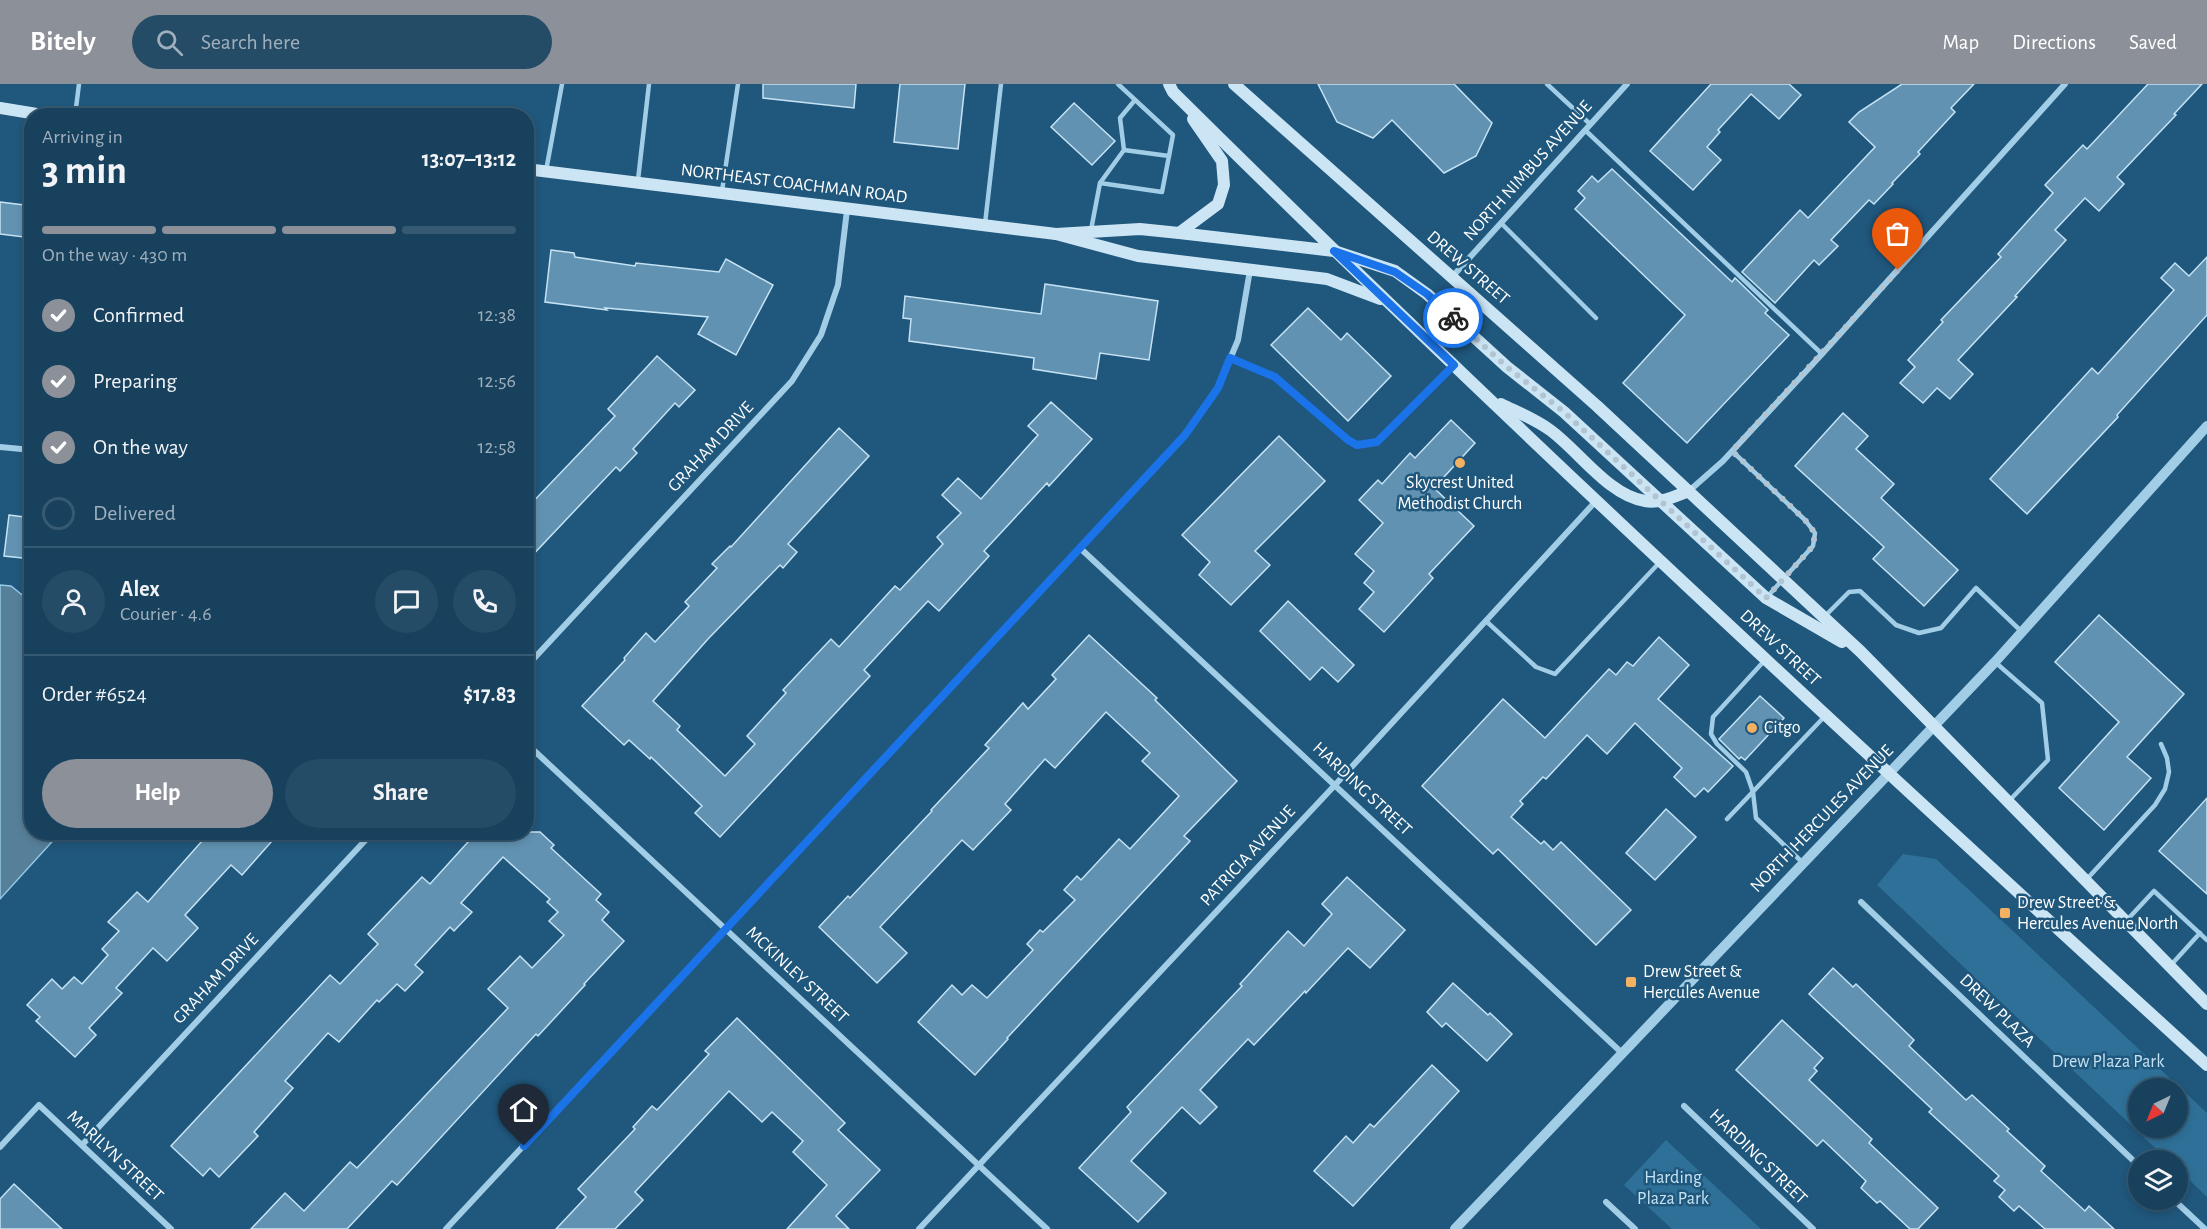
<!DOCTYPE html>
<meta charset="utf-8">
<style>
:root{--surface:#18415d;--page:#254c66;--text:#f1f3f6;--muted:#9fafbc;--line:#365a72;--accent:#8c9099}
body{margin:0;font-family:"Alegreya Sans",sans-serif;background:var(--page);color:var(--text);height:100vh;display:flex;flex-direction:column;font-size:22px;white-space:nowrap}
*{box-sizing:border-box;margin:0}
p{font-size:20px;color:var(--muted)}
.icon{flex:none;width:33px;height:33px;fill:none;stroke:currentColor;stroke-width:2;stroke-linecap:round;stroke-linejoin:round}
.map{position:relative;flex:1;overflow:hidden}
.drawer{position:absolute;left:24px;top:24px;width:510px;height:732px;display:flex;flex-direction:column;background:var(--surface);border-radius:24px;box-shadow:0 3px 9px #0003,0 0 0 2px var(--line)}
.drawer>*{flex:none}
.needle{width:39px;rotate:223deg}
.buttons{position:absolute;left:2128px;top:994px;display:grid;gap:12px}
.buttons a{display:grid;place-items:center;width:60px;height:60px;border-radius:50%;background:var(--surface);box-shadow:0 3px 9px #0003,0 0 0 2px var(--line);font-size:30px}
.pin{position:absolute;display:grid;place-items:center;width:51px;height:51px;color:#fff;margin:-62px -26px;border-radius:50% 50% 50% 0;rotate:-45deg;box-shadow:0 0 6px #0007}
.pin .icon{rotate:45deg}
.courier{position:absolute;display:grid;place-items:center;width:60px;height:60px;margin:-30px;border:4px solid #1a73e8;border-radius:50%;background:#fff;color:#222;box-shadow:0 2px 8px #0007}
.head em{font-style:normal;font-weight:700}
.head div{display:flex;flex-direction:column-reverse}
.head{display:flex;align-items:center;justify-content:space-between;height:102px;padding:0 18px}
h1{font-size:39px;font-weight:700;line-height:45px}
.bar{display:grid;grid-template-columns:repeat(4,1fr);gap:9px 6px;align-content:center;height:72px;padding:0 18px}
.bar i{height:8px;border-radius:4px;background:var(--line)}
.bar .on{background:var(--accent)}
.bar p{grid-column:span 4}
.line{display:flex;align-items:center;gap:15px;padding:0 18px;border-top:2px solid var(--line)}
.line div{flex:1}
.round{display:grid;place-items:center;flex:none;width:63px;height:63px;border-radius:32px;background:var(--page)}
ol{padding:0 18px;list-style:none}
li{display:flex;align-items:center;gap:18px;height:66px}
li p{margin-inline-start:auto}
li .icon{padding:6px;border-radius:50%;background:var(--accent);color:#fff;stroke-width:4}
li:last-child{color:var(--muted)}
li i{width:33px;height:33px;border:3px solid var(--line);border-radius:50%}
.cta{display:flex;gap:12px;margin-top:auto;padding:12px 18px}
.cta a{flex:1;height:69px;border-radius:36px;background:var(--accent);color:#fff;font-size:24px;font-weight:700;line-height:69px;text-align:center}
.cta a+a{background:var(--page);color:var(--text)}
header{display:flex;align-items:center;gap:36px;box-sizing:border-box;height:84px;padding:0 30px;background:var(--accent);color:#fff}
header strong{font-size:28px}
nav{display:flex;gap:33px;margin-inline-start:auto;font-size:21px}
.search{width:420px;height:54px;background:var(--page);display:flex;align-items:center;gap:15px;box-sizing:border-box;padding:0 21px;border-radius:33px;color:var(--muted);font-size:22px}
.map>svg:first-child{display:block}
.green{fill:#2f7098;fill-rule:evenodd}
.water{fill:#567f99;stroke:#95cae8;stroke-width:1.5}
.building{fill:#6192b1;stroke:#c5e3f5;stroke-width:1.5}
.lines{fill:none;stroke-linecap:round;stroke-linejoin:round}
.service{stroke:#a2cde6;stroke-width:4.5}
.minor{stroke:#a2cde6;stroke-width:6}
.tertiary{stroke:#a2cde6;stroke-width:10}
.secondary{stroke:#cce5f5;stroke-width:12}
.done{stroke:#b1c4d1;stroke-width:6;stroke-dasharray:0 10.8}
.route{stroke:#1a73e8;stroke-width:8}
.poi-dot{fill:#f4b162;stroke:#20577c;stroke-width:2}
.labels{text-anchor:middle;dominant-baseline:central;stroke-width:5;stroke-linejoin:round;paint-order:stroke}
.street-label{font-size:18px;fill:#fff;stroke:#20577c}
.poi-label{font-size:18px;fill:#fff;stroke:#20577c;text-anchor:start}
.park-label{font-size:18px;fill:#c5e3f5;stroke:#20577c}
</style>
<header>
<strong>Bitely</strong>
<div class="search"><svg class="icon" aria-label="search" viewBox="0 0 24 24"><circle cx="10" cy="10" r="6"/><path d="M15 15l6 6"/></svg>Search here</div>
<nav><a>Map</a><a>Directions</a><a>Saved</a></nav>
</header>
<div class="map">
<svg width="2207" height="1145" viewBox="0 0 2207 1145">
<rect width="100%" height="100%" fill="#20577c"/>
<g class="green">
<path d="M 1903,770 L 1936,775 L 2207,1029 L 2207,1113 L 2178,1085 L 2178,1077 L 2169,1077 L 1877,801 ZM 2139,1005 L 2178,1005 L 2178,1044 L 2139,1044 Z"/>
<polygon points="1666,1056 1761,1145 1672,1145 1624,1101"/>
</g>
<polygon class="water" points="0,501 11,502 31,518 32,748 60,749 0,815"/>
<g class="building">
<polygon points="763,0 856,0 854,24 763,14"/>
<polygon points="900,0 965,0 958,65 894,58"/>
<polygon points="1318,0 1454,0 1492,39 1476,72 1444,89 1392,36 1373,54 1337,38"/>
<polygon points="1711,0 1789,0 1801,11 1779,35 1751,10 1718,46 1720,48 1707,63 1721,76 1693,106 1650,67"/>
<polygon points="1902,0 1974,0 1951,24 1955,28 1918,68 1920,70 1892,99 1893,100 1874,120 1869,116 1831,156 1838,162 1819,181 1814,176 1775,219 1742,188 1800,126 1808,134 1875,63 1849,38 1859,28"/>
<polygon points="2148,0 2202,0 2174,30 2176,31 2117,93 2124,100 2099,127 2085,114 2055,146 2066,156 2015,212 2017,213 1958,276 1973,290 1950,315 1937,304 1923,319 1900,299 1915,283 1908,276 1943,238 1941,236 2001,173 1998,170 2053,109 2045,101 2083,61 2087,65"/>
<polygon points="1074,19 1115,57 1092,81 1051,43"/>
<polygon points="1612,85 1732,198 1735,194 1768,226 1765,229 1789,251 1687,359 1623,299 1685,231 1575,125 1585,114 1578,107 1592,92 1598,98"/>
<polygon points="0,118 32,122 32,154 0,150"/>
<polygon points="551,166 574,169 575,173 635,182 636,179 719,188 726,175 773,201 736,271 698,250 708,233 605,224 607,226 545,218"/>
<polygon points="2207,173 2207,231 2117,331 2118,333 2027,430 1990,395 2092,284 2098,290 2174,206 2161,194 2175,179 2189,192"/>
<polygon points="1045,200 1158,217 1149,276 1100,269 1096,295 1033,285 1034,274 909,257 911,235 903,234 905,212 1041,230"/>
<polygon points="1308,224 1341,256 1347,249 1391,292 1348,337 1271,261"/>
<polygon points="657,272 695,306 679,323 675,319 633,365 637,369 620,387 616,383 526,478 526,425 615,332 608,325"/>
<polygon points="1051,318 1092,355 1049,402 1047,399 984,467 989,472 939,527 928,517 864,586 870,592 720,753 695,729 702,722 651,673 650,675 629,656 624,661 582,622 625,576 624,574 646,549 655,558 689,522 685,518 717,484 712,480 730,462 731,463 839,344 869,372 788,460 797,468 783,484 780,481 708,555 653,617 680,642 677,646 725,692 755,660 747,652 786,609 783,606 831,555 839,563 895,502 900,506 943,460 937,453 961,429 942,411 958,394 981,415 1038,351 1028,342"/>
<polygon points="1843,329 1868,352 1856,365 1894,400 1881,414 1958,486 1924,522 1873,475 1884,463 1795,382"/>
<polygon points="1451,336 1475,359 1434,404 1474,442 1429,490 1433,494 1384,548 1359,525 1374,508 1364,499 1374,487 1355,470 1383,439 1359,416 1378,396 1382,400 1410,369 1415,374"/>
<polygon points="1279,352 1325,397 1255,467 1270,481 1231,521 1199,491 1210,478 1182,451"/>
<polygon points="9,431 32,434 32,475 4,472"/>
<polygon points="1288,517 1354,581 1338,598 1322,583 1310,596 1260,547"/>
<polygon points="2099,531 2184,610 2127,673 2151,694 2104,746 2059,704 2119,638 2055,578"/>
<polygon points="1089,551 1157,614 1155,616 1237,697 1184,752 1190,757 1007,954 1008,955 975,991 918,938 952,901 962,911 972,901 987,914 1033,866 1027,860 1040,846 1043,848 1075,816 1064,806 1077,792 1081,796 1119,755 1130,765 1179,712 1142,677 1150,669 1106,628 1055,684 1045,675 1005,720 1011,726 973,766 962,756 880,843 907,869 877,899 819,843 848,812 850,814 932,727 931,726 989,664 985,661 1023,619 1028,625 1056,595 1052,591"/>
<polygon points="1659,553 1689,581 1658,615 1733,682 1708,708 1704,704 1695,713 1674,693 1682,684 1635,639 1607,670 1587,651 1546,695 1543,693 1520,717 1523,720 1511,733 1541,760 1544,757 1553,766 1561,758 1631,826 1596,861 1498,765 1493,770 1422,702 1503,615 1545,654 1609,585 1616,591 1627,578 1633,582"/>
<polygon points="1760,612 1784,634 1745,676 1741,673 1739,675 1719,655"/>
<polygon points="2207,714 2207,810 2159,767"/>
<polygon points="1666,725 1696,753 1655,796 1626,769"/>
<polygon points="210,748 280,748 242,791 231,781 185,831 198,844 167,877 153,864 116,904 122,909 89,944 96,951 75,973 36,937 40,933 27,921 52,895 62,905 74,893 82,900 108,871 102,865 119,847 108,838 137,808 148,818"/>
<polygon points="477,748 540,748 554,761 551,764 601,810 596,816 609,828 602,836 624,857 584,900 585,901 538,952 536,950 397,1101 392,1097 347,1145 251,1145 285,1109 304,1127 350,1078 357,1084 508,924 488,905 520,872 532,884 564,851 549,837 558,828 547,818 550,815 503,773 461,819 472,828 454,847 450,843 415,881 423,888 405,907 397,900 379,918 377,916 339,958 328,949 285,997 293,1004 254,1048 258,1052 219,1093 210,1084 203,1092 171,1062 330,891 340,900 378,860 368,850 422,793 430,800"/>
<polygon points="1347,793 1405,846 1370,884 1348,864 1306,909 1305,907 1254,961 1248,955 1200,1006 1217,1023 1200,1040 1182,1023 1131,1077 1166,1109 1138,1138 1079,1084 1131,1028 1127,1023 1242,902 1240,900 1288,847 1304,862 1332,830 1322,820"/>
<polygon points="1833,884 1853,903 1856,900 1914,956 1909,962 1966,1016 1972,1011 2009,1045 2007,1047 2045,1082 2041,1087 2085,1127 2089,1122 2114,1145 2045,1145 2019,1122 2014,1127 1999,1113 2005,1106 1994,1097 1999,1092 1929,1028 1932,1025 1809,910"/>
<polygon points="1453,899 1488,931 1490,929 1512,950 1487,977 1446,939 1442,943 1427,928"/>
<polygon points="737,934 845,1039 838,1046 880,1086 836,1132 849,1145 787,1145 827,1101 793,1068 803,1057 772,1028 762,1038 729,1007 635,1108 643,1116 615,1145 556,1145 586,1113 578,1105 635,1045 633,1043 652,1022 657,1026 709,970 705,967"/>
<polygon points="1782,936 1823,974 1814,984 1817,987 1809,996 1872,1055 1869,1059 1938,1124 1918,1145 1910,1145 1880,1117 1877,1119 1861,1104 1866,1097 1823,1056 1817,1062 1736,986"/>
<polygon points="1432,981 1459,1007 1353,1122 1314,1087 1346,1052 1353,1059 1370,1040 1374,1043"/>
<polygon points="14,1100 62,1145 0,1145 0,1115"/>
</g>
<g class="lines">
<g class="service">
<polyline points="1118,0 1173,51 1169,72"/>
<polyline points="1547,0 1590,40"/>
<polyline points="75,32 79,0"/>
<polyline points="1585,46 1822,270"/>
<polyline points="546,87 562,0"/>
<polyline points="638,96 649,0"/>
<polyline points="1100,99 1162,108 1169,72 1124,66"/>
<polyline points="722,107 738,0"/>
<polyline points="1501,139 1596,234"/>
<polyline points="985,140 1001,0"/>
<polyline points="1091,146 1100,99 1124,66 1120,34 1135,16"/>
<polyline points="1230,275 1275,293 1348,356 1357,361 1377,358 1454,281"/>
<polyline points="1732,367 1805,436 1815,449 1813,462 1768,512"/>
<polyline points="1825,532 1849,508 1860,507 1896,541 1919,549 1941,544 1976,504 2022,548"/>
<polyline points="1486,537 1536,583 1555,590 1659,479"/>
<polyline points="1765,576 1713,633 1711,650 1717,660 1746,688 1753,708 1756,734 1803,779"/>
<polyline points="1995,578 2042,619 2048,676 2009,717"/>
<polyline points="1727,735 1825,632"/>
<polyline points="2086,796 2155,721 2165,705 2169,688 2167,674 2161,660"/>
<polyline points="2127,836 2154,807 2207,856"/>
<polyline points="2171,881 2200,849"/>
</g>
<g class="minor">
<polyline points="1452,193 1627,0"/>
<polyline points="0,363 32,366"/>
<polyline points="1689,407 1723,377 1822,270 2065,0"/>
<polyline points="1080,464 1622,969"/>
<polyline points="526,583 792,297 821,251 838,201 847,126"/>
<polyline points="526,659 1047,1145"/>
<polyline points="1861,818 2139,1082"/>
<polyline points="1684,1022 1813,1145"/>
<polyline points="82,1061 373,748"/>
<polyline points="0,1063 39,1021 171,1145"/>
<polyline points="2174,1116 2205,1145"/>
<polyline points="1606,1118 1635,1145"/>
<polyline points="446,1145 1185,351 1218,304 1238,256 1250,186"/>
<polyline points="919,1145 1335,701 1596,417"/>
</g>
<polyline class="tertiary" points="1455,1145 1995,578 2207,342"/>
<g class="secondary">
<path d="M 1169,0 L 1173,8 C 1509,341 1857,662 2207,981"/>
<polyline points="1234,0 1597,322 1861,568 2207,920"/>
<polyline points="0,24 49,32"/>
<polyline points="526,85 1056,150 1138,172 1327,195 1380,215"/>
<polyline points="1179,149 1218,120 1224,101 1222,77 1193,35"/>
<polyline points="1056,150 1140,145 1179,149 1334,167 1395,187 1427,210 1507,283 1564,328 1766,514 1842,558"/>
<path d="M 1501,320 C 1517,328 1535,335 1550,346 C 1578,366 1609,412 1645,417 C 1660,420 1675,412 1689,407"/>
</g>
</g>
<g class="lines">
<polyline class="done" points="1453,234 1507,283 1564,328 1766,514 1813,462 1815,449 1805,436 1732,367 1898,186"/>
<polyline class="route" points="524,1062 1185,351 1218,304 1230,274 1275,293 1348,356 1357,361 1377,358 1454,281 1334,167 1395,188 1427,210 1453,234"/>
</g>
<g class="poi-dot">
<circle cx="1460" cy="379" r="6"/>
<circle cx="1752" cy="644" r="6"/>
<rect x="1999" y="823" width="12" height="12" rx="3"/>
<rect x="1625" y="892" width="12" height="12" rx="3"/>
</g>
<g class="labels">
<g class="street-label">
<text transform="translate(1528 87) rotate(-48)">NORTH NIMBUS AVENUE</text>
<text transform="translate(794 100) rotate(7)">NORTHEAST COACHMAN ROAD</text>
<text transform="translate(1468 184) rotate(41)">DREW STREET</text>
<text transform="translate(711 363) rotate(-47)">GRAHAM DRIVE</text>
<text transform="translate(1780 564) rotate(43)">DREW STREET</text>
<text transform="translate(1362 705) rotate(43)">HARDING STREET</text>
<text transform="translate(1822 735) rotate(-46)">NORTH HERCULES AVENUE</text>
<text transform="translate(1248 772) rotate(-47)">PATRICIA AVENUE</text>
<text transform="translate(797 891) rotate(43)">MCKINLEY STREET</text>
<text transform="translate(216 895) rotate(-47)">GRAHAM DRIVE</text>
<text transform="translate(1997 927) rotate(44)">DREW PLAZA</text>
<text transform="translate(115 1072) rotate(43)">MARILYN STREET</text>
<text transform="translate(1758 1073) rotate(44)">HARDING STREET</text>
</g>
<g class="poi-label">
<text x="1460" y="399" text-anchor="middle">Skycrest United<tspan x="1460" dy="21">Methodist Church</tspan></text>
<text x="1764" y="644">Citgo</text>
<text x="2017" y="819">Drew Street &amp;<tspan x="2017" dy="21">Hercules Avenue North</tspan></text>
<text x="1643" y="888">Drew Street &amp;<tspan x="1643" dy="21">Hercules Avenue</tspan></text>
</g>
<g class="park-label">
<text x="2108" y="978">Drew Plaza Park</text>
<text x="1673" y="1094">Harding<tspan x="1673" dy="21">Plaza Park</tspan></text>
</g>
</g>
</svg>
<div class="buttons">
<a><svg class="needle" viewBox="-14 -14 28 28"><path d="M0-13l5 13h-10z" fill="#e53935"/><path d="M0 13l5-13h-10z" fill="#9fafbc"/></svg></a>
<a><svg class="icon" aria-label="layers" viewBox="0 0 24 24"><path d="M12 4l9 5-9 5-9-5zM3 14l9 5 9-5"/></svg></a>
</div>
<div class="pin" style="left:1898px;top:186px;background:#ea580c"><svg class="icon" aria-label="bag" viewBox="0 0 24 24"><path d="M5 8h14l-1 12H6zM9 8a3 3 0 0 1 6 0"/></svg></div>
<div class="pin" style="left:524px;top:1062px;background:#1f2937"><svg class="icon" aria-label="home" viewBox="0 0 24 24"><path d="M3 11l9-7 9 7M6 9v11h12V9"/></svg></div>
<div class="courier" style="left:1453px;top:234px"><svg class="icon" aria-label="bike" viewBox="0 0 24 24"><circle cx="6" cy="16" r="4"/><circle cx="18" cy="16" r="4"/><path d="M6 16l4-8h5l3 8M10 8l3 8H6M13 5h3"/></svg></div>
<section class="drawer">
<div class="head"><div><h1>3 min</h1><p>Arriving in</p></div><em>13:07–13:12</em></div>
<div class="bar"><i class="on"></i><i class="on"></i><i class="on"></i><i></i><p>On the way · 430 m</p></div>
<ol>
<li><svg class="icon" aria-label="check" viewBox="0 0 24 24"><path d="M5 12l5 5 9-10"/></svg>Confirmed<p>12:38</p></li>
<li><svg class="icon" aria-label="check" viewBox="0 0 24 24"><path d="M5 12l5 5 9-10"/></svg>Preparing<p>12:56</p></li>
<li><svg class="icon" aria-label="check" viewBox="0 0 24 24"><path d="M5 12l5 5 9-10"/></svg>On the way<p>12:58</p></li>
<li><i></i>Delivered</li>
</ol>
<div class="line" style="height:108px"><a class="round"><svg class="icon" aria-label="person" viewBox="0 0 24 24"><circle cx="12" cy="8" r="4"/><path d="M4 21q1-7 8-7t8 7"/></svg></a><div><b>Alex</b><p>Courier · 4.6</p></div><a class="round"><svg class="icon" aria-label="chat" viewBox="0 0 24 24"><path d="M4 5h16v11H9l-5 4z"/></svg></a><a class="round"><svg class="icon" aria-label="phone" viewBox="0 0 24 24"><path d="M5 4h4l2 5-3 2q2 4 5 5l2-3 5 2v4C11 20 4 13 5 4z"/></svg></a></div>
<div class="line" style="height:78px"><div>Order #6524</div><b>$17.83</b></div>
<div class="cta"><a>Help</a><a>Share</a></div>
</section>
</div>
